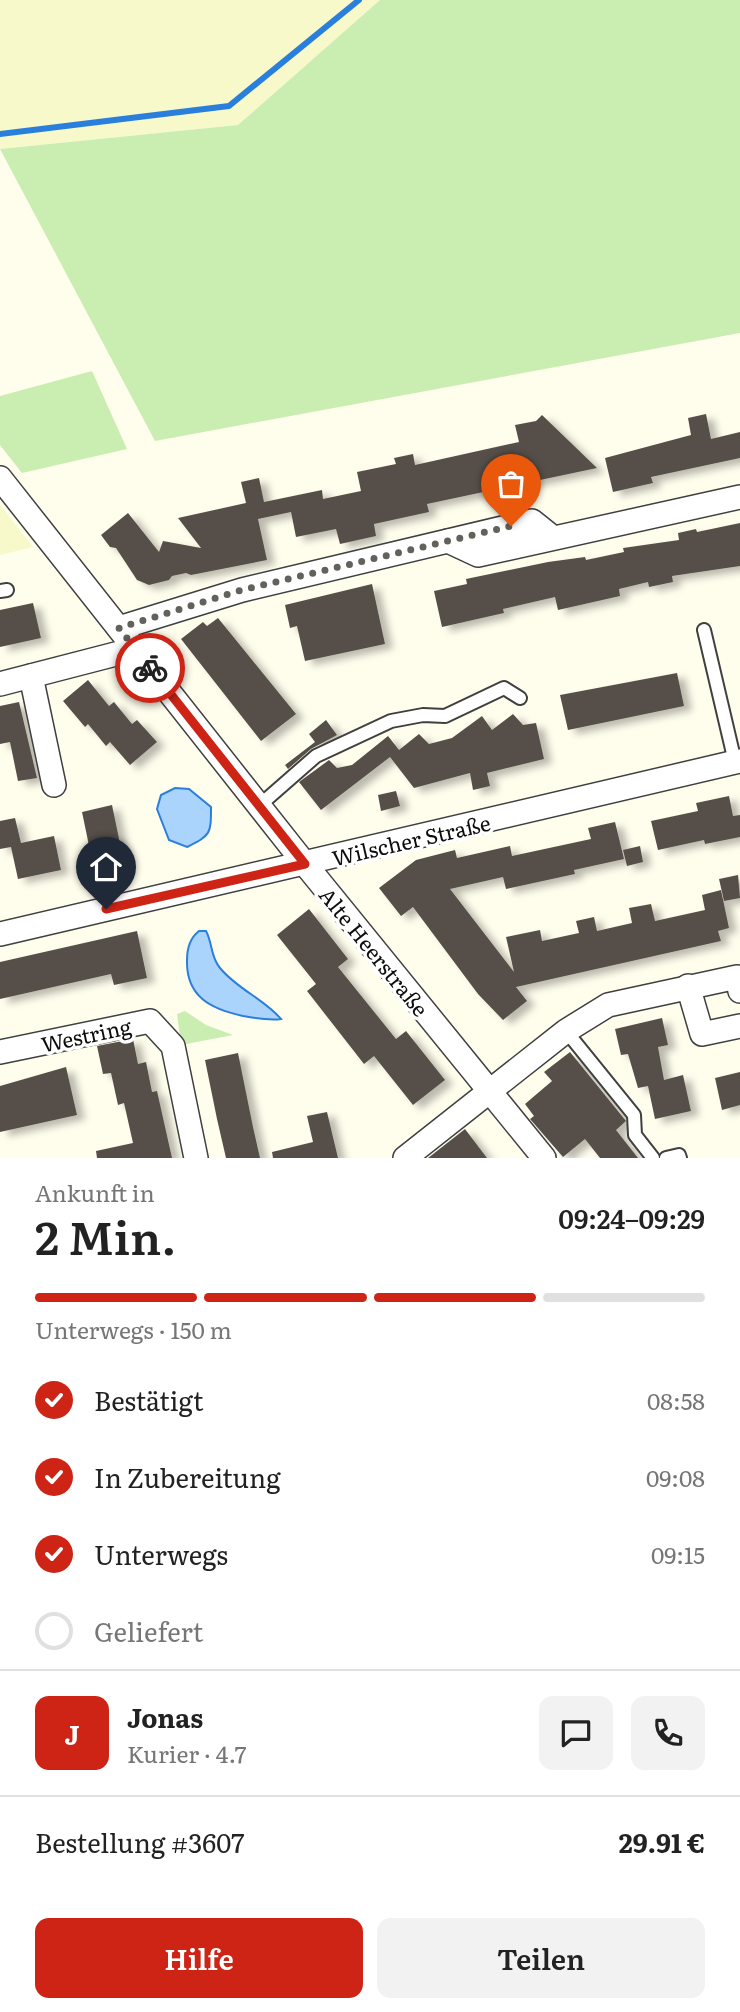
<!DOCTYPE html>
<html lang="de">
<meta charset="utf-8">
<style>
:root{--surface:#fff;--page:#f2f2f2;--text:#222;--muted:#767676;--line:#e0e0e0;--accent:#cd2416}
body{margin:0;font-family:Literata,serif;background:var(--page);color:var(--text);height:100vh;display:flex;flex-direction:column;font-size:26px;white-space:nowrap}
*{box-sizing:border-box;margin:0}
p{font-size:23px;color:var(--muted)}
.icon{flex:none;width:38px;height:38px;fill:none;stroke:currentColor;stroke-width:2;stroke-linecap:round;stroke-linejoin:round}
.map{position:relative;height:1158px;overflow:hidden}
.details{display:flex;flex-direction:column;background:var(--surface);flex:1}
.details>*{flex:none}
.pin{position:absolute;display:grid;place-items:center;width:60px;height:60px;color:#fff;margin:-72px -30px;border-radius:50% 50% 50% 0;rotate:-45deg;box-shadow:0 0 7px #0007}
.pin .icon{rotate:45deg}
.courier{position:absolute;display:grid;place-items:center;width:70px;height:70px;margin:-35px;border:5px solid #cd2416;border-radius:50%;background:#fff;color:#222;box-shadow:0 2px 9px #0007}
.headline em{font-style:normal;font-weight:600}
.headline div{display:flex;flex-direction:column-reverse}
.headline{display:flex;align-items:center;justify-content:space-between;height:119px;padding:0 35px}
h1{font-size:46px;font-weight:600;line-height:52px}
.bar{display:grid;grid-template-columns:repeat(4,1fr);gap:10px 7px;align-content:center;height:84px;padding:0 35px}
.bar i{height:9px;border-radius:5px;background:var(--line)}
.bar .current{background:var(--accent)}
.bar p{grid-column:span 4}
.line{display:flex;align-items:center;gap:18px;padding:0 35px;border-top:2px solid var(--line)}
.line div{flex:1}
.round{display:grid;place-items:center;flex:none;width:74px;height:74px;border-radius:14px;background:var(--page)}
ol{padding:0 35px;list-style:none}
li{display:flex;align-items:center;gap:21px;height:77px}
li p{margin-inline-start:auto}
li .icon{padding:7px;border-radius:50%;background:var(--accent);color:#fff;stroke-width:4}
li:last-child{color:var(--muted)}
li i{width:38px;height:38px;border:4px solid var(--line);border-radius:50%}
.button{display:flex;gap:14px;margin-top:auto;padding:14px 35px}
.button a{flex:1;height:80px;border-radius:14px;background:var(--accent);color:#fff;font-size:28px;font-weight:600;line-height:80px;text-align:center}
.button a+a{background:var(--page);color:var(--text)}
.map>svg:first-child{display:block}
.farmland{fill:#f7f9ca}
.green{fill:#caeeb2}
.water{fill:#abd4fd;stroke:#2a7fdc;stroke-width:2}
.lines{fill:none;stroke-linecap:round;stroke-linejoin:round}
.stream{stroke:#2a7fdc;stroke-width:6}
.building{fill:#575048;filter:url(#shadow)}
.service-casing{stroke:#404040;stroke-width:16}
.minor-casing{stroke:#404040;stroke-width:26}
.service{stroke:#fff;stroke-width:12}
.minor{stroke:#fff;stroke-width:23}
.done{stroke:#62615b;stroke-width:7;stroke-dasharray:0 12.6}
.route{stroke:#cd2416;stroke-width:9}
.labels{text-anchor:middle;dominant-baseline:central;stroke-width:7;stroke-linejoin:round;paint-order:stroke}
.street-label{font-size:21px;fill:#0d0d0d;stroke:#fff}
</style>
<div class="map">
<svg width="740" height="1158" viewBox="0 0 740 1158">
<defs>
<filter id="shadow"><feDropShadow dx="8" dy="4.5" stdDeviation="3.5" flood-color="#0004"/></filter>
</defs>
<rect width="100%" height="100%" fill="#fffeed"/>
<g class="farmland">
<polygon points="0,0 380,0 238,125 0,149"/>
<polygon points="0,505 33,547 0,555"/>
</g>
<g class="green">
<polygon points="380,0 740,0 740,333 155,441 0,149 238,125"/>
<polygon points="92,371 127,449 22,473 0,445 0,396"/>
<polygon points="185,1011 206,1025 233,1035 181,1045 177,1014"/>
</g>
<g class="water">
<path d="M 175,788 L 189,789 L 211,807 C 211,834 211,835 187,847 L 169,840 L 157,809 L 161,795 Z"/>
<path d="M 199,931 L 206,931 C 213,944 210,956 220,968 C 237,989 264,999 281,1019 C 269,1021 255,1018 243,1016 C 211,1009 186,997 187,960 C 187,948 190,938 199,931 Z"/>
</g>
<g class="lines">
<polyline class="stream" points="0,134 229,106 359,0"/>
</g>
<g class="building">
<polygon points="706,414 711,439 740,432 740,458 651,477 653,483 613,492 605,458 691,435 688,418"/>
<polygon points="542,415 597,468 427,504 429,512 374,524 376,536 340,544 336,529 296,537 291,512 258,519 267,560 191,575 186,573 172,576 169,580 149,585 137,580 116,548 110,547 101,535 128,513 159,552 163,541 201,548 178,518 246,503 241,482 259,478 264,502 322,490 323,499 361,491 357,472 396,464 394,458 413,454 415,465 519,442 515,425 536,421"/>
<polygon points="740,523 740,566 672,576 673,582 649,587 648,582 619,589 620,596 558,610 555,597 503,609 504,613 442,627 434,591 467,584 466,579 548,562 585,557 586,560 624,552 623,548 679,540 678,533 696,529 697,532"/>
<polygon points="372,584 385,644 305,661 297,626 290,628 285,605"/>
<polygon points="33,603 41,638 0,647 0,610"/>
<polygon points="218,618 296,714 261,741 181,639 203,622 207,626"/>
<polygon points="677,673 684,706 568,730 560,695"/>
<polygon points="88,680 109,706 114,702 132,724 137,720 157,742 130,765 110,742 106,746 88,724 85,727 63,701"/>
<polygon points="19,702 37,778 18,781 10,742 0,744 0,706"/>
<polygon points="513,714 523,725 536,723 544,759 487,773 490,786 473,790 470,773 414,788 390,757 321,810 299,782 329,760 337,768 352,765 388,736 399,750 419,734 429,744 452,738 482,716 492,730"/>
<polygon points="326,720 337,735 311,749 288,769 285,765 315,742 309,734"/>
<polygon points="396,791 400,806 381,811 378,795"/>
<polygon points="729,796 733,816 740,815 740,837 705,844 704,840 658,850 651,821 698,811 696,803"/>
<polygon points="112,805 122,853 92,860 82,812"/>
<polygon points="15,818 21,843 54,836 61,870 18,879 11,847 0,849 0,821"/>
<polygon points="615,822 624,859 574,870 575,874 506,889 503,877 450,889 514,972 506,937 540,930 542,941 579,933 576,921 594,917 597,931 632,923 629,908 651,904 655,921 705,910 702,895 721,890 729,928 718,931 721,941 516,987 527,1001 503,1020 478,994 413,907 401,916 379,888 416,860 455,850 457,858 510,846 512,856 591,839 588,828"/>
<polygon points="640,846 643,862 627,866 623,850"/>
<polygon points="738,875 740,898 724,901 719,879"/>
<polygon points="309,909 348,959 338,967 396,1039 406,1031 445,1080 413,1105 374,1056 364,1064 307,991 316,984 277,935"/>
<polygon points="137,931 147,978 114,985 111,974 0,999 0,962"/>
<polygon points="662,1018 668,1045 658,1047 664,1080 683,1075 691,1111 655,1119 648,1086 638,1088 628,1054 621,1055 615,1029"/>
<polygon points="133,1039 138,1064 146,1062 152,1092 157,1091 172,1158 97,1158 96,1151 133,1143 124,1103 118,1105 111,1073 103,1074 97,1046"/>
<polygon points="570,1052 626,1121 616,1130 638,1158 600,1158 585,1139 563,1157 530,1119 534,1116 525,1104 552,1081 544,1072"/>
<polygon points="238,1053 253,1127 260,1158 226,1158 217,1119 205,1060"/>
<polygon points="66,1067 77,1115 0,1132 0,1086"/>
<polygon points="740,1072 740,1105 722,1110 715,1078"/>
<polygon points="327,1112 338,1158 273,1158 272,1152 313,1142 307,1116"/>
<polygon points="465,1129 487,1158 428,1158"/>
</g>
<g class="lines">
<defs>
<g id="service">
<polyline points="0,591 7,590"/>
<polyline points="704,630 735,762"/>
<polyline points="260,805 316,756 391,721 423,715 445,716 504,688 520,698"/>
<polyline points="566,1031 634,1115 635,1135 653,1158"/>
<polyline points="666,1158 679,1155 680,1158"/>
</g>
<g id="minor">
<polyline points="0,478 305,864 544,1158"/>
<polyline points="448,541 478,555 740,497"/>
<polyline points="119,628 242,590 532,521 552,537"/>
<polyline points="31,676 54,785"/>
<polyline points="0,684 135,649"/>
<polyline points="0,934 740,761"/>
<polyline points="688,986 702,1034 740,1026"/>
<polyline points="0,1052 150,1021 173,1046 196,1158"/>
<polyline points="405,1158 566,1031 608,1005 737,977 740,991"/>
</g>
</defs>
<use href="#service" class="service-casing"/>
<use href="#minor" class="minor-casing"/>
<use href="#service" class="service"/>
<use href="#minor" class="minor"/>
</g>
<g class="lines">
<polyline class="done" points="150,668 119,628 242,590 511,526"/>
<polyline class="route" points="106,909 305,864 150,668"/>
</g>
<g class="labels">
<g class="street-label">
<text transform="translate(411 839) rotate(-13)">Wilscher Straße</text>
<text transform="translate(375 951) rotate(51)">Alte Heerstraße</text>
<text transform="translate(86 1034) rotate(-12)">Westring</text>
</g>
</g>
</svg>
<div class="pin" style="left:511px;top:526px;background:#ea580c"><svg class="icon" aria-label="bag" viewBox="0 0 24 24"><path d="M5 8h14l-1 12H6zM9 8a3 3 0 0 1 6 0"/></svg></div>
<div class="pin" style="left:106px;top:909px;background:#1f2937"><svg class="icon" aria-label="home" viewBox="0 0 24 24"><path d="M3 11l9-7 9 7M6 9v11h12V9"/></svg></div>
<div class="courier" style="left:150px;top:668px"><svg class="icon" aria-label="bike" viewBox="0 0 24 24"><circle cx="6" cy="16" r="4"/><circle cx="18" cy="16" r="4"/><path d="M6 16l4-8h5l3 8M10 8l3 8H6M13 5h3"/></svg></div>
</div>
<section class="details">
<div class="headline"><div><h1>2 Min.</h1><p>Ankunft in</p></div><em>09:24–09:29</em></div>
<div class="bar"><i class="current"></i><i class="current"></i><i class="current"></i><i></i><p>Unterwegs · 150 m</p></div>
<ol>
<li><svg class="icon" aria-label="check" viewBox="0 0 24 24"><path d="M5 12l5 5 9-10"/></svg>Bestätigt<p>08:58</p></li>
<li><svg class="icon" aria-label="check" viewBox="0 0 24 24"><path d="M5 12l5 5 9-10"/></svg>In Zubereitung<p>09:08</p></li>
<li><svg class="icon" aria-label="check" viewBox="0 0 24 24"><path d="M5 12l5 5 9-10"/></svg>Unterwegs<p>09:15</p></li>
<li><i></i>Geliefert</li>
</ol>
<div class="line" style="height:126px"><b class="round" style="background:var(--accent);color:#fff">J</b><div><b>Jonas</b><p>Kurier · 4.7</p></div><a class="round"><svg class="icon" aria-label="chat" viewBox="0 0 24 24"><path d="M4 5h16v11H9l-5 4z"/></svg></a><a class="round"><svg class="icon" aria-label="phone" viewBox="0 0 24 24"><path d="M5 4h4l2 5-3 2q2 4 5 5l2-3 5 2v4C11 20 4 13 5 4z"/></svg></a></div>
<div class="line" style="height:91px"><div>Bestellung #3607</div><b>29.91 €</b></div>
<div class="button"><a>Hilfe</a><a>Teilen</a></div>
</section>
